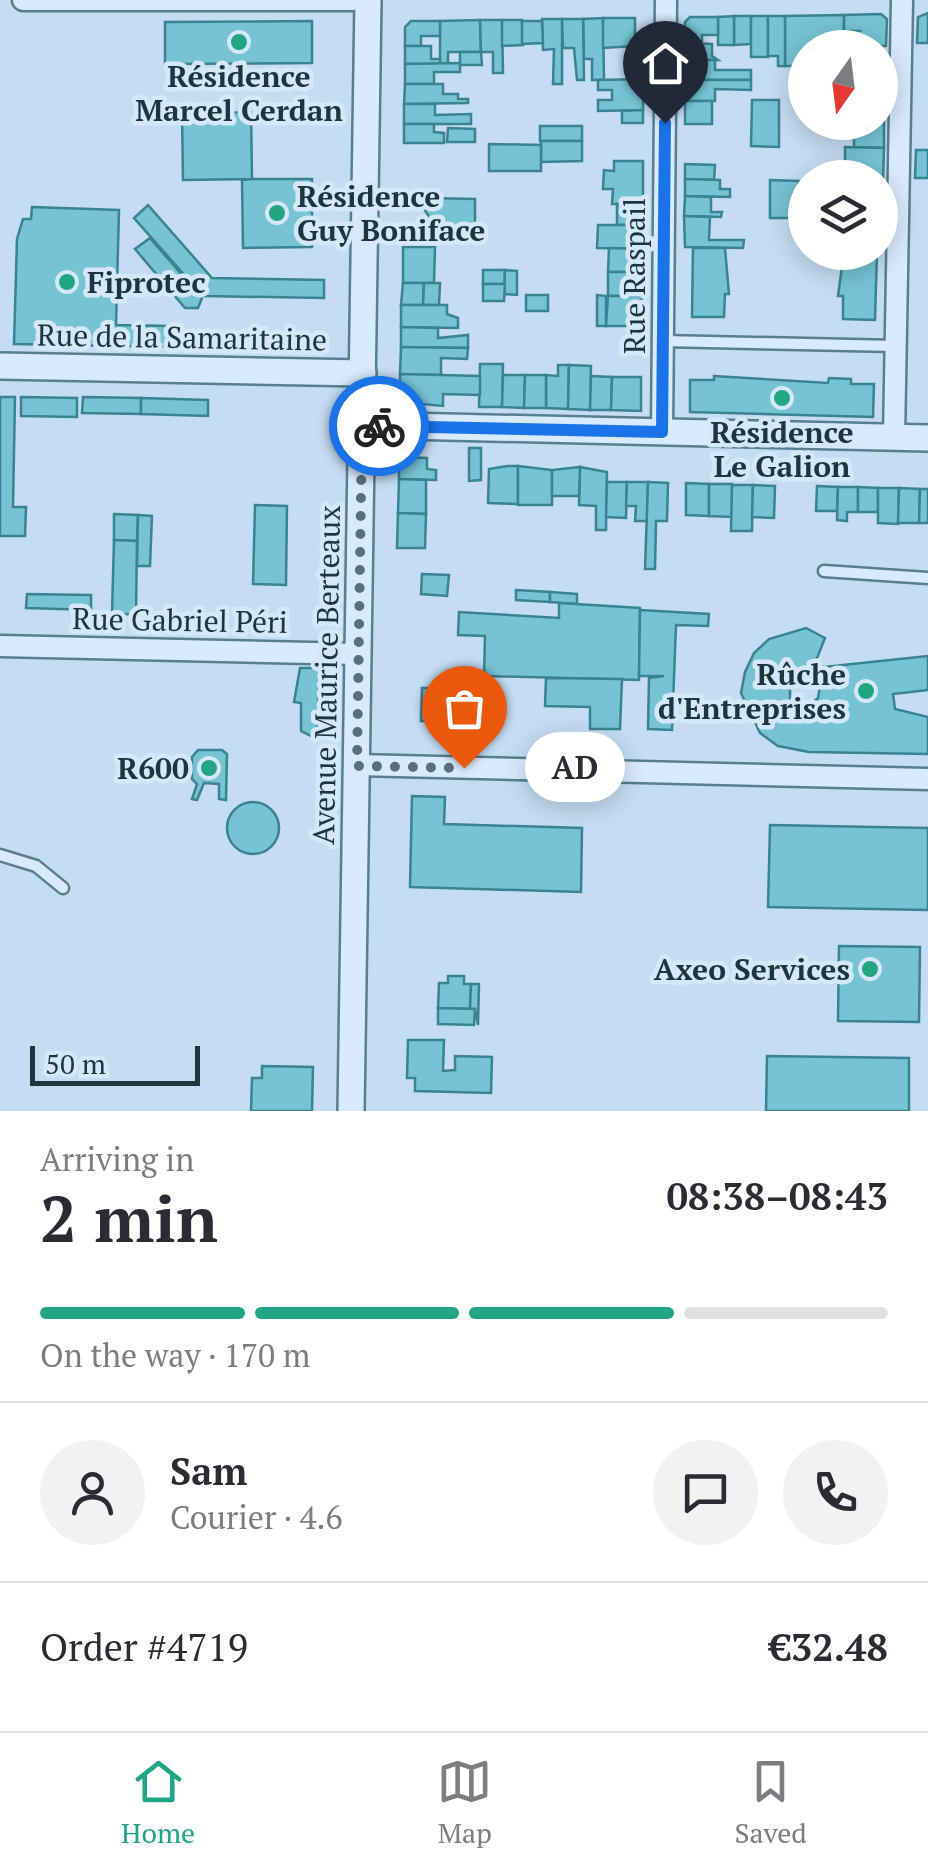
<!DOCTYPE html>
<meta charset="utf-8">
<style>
:root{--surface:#fff;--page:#f2f2f3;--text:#2b2b33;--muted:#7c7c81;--line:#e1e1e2;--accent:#22a585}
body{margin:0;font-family:"PT Serif",serif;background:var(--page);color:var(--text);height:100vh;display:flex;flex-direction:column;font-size:38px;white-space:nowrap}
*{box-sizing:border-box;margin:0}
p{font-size:32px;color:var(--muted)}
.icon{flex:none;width:55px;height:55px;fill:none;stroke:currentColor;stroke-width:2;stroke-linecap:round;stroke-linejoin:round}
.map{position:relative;height:1111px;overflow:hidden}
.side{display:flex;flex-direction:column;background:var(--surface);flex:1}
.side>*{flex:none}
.needle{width:65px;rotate:194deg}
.fabs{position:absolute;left:788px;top:30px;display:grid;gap:20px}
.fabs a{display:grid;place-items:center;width:110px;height:110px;border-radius:50%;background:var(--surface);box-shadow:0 5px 25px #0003;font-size:50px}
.scale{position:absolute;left:30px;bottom:25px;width:170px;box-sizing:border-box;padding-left:10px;border:5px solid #1d363e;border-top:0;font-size:28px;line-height:35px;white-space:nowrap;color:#1d363e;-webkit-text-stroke:8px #d4e8f9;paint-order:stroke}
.pin{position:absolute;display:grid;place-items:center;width:85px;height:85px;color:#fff;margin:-102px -42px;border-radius:50% 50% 50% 0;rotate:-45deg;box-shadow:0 0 10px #0007}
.pin .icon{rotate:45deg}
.courier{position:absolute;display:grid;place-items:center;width:100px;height:100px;margin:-50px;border:8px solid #1a73e8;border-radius:50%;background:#fff;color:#222;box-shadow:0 2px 12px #0007}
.bubble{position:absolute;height:70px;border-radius:35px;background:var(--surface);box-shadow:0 5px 25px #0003;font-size:32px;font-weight:700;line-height:70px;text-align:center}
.headline em{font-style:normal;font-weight:700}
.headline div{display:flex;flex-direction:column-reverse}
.headline{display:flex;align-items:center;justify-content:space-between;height:170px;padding:0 40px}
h1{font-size:65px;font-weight:700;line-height:75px}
.bar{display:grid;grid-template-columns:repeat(4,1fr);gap:15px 10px;align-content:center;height:120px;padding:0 40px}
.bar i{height:12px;border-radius:8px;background:var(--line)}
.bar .selected{background:var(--accent)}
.bar p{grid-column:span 4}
.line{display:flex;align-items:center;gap:25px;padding:0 40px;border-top:2px solid var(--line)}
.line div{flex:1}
.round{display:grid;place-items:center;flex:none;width:105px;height:105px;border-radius:52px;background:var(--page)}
.tab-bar{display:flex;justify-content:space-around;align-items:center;height:140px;border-top:2px solid var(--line);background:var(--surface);font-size:28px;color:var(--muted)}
.tab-bar a{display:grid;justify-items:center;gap:5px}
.tab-bar .selected{color:var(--accent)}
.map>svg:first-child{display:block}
.building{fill:#76c3d4;stroke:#3b8391;stroke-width:2.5;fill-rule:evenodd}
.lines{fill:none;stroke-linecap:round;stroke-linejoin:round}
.service-casing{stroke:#587f8f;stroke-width:15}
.minor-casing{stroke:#587f8f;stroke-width:25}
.tertiary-casing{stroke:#587f8f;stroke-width:30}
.service{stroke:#d8ebfc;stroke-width:10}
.minor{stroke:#d8ebfc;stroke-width:20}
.tertiary{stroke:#d8ebfc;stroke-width:25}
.done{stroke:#57707d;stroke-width:10;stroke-dasharray:0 18}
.route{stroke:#1a73e8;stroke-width:12}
.poi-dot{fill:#22a585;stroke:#d4e8f9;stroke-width:4}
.labels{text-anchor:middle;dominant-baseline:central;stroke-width:9;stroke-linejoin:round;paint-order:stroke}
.poi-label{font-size:30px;font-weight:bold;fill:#1d363e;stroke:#d4e8f9;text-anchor:end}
.street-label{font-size:30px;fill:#1d363e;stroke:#d4e8f9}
</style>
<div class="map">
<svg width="928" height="1111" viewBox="0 0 928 1111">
<rect width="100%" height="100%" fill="#c4ddf3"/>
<g class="building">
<polygon points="928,13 928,43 917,43 918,17"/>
<polygon points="881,14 887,19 886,46 859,46 860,31 844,31 844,15"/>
<polygon points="844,15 843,48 805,48 805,66 785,66 785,16"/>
<polygon points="734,16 751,16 751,44 734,45"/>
<polygon points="734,16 734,45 718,45 718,17"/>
<rect x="751" y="16" width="17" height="41"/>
<polygon points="768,16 785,16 785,66 778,66 778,56 768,56"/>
<polygon points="690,17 718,17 718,35 702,35 702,43 685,43 685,22"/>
<polygon points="603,18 604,80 592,80 592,59 584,59 583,19"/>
<polygon points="603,18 635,18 635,46 603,48"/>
<polygon points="542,19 562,19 562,84 553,84 554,49 543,50"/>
<polygon points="562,19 583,19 584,80 577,80 574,48 563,48"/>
<polygon points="480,20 481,52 448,52 448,63 440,64 440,21"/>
<polygon points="480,20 502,20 503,73 493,73 493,52 481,52"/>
<polygon points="502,20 522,20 523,45 502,46"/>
<polygon points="312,21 312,63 165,64 165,22"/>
<polygon points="411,21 440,21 440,36 421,36 421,46 405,46 405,27"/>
<polygon points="522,21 542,21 543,43 522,44"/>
<polygon points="685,43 712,44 712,56 718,60 685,60"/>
<polygon points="405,46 431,46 431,59 440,59 440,64 405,64"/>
<polygon points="460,52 481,52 482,65 460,65"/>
<polygon points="685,60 715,60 715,70 751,70 751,80 685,80"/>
<polygon points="460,63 460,72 434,72 434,84 405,84 405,64"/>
<polygon points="644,79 643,110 598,111 598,100 612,100 612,90 598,90 598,80"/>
<polygon points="685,80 751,80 751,90 715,89 715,101 685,101"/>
<polygon points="405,84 443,84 443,94 458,94 458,99 468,99 468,103 404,104"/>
<polygon points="752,100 779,100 779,147 751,146"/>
<rect x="685" y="101" width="27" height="23"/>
<polygon points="404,104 435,104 435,115 471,114 471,124 404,124"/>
<polygon points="643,110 643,123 622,123 622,111"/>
<polygon points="251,112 252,179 183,180 182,114"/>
<polygon points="884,121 884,148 854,147 854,132 818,127 818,122"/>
<polygon points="404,124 434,124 434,132 444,133 444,143 404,143"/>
<rect x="540" y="126" width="42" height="15"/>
<polygon points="448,128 475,129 475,142 447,142"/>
<polygon points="541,141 582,141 582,161 541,162"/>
<polygon points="489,144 541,145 541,171 489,171"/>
<polygon points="845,147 884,148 883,182 880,178 823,178 823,174 845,174"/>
<polygon points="916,150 928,150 928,178 915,178"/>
<polygon points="614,161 643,161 643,204 612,204 613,189 603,189 604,170 614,171"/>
<polygon points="685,164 715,165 714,180 685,179"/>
<polygon points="252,179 312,179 312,247 243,248 242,180"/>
<polygon points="685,179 720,180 720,189 730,189 730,197 685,196"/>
<polygon points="770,180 799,181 794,218 770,218"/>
<polygon points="685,196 711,197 711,212 722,212 721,217 684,216"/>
<polygon points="429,198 475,199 475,236 427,235 428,215 422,206"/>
<polygon points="617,204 643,204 642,225 617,225"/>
<polygon points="148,205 212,278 324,280 324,298 203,296 134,218"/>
<polygon points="32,207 119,210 116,325 172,326 185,339 182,347 14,344 17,239 23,219 31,219"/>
<polygon points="684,216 710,217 709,240 744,240 743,248 685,247"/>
<polygon points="598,225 632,225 632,241 642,241 642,249 597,248"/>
<polygon points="150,238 202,298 198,308 185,308 135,249"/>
<polygon points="403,247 435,247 434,283 403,283"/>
<polygon points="609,248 642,249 642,272 608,272"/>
<polygon points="693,248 725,248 729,294 725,294 724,317 692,317"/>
<polygon points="844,252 877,252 875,320 843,319 843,296 838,296"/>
<rect x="483" y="270" width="22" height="14"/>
<polygon points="505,270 517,271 517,295 504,294"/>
<rect x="608" y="272" width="34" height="24"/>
<polygon points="403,283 424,283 423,305 401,305"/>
<polygon points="424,283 440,283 439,305 423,305"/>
<polygon points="483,284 505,284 504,301 483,301"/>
<rect x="526" y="295" width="22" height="16"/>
<polygon points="597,295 606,296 606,326 597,326"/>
<polygon points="608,296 642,296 642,326 606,326"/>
<polygon points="401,305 447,305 447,314 458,318 458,328 401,327"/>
<polygon points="401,327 438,328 438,338 468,335 468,348 401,347"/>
<polygon points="401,347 468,348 467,359 441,358 441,375 400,374"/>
<polygon points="480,364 503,364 502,407 479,407"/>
<polygon points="558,365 569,365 568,409 546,408 546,375 558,376"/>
<polygon points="569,365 591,366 590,410 568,409"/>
<polygon points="400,374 480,376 480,395 443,394 443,406 400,402"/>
<polygon points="503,375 525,375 524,408 502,407"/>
<polygon points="525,375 546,375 546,408 524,408"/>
<polygon points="591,376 612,377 611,410 590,410"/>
<polygon points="714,376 828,383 829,378 851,379 851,384 874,384 873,417 690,412 690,380 714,380"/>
<polygon points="612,377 641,377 641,411 611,410"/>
<polygon points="0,397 15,397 13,507 26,507 25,536 0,536"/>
<polygon points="21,397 77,398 77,417 21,416"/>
<polygon points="83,397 141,398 141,414 82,413"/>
<polygon points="141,398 208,400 208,416 141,414"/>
<polygon points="469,448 481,448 481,480 469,481"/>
<polygon points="399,457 427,458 427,469 436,470 436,480 399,479"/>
<polygon points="507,466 518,466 518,504 488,503 489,469"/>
<polygon points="518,466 552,470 552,505 518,505"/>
<polygon points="580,467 607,472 606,530 596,530 596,506 579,505"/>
<polygon points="580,467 579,496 552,496 552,470"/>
<polygon points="399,479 426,480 426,514 398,513"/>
<polygon points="607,482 627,482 626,518 606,517"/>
<polygon points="627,482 648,482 647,521 635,521 636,506 626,506"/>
<polygon points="648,482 668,483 667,521 656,521 655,569 645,569"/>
<polygon points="686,483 709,484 709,516 686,515"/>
<polygon points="709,484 732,484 732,517 709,516"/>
<polygon points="732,485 753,485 752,531 731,531"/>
<polygon points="753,485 775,486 774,518 752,517"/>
<polygon points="817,486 838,487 837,511 816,511"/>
<polygon points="838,487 858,487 858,512 847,512 847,521 837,520"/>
<polygon points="858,487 878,488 878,512 858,512"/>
<polygon points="878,488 899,488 898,524 878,523"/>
<polygon points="899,488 920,489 919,523 898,523"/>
<polygon points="920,489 928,489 928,523 919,523"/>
<polygon points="255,505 287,506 286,585 253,584"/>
<polygon points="398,513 426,514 425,548 397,548"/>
<polygon points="114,514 138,515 137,541 114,540"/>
<polygon points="138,515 152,516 150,566 137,566"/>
<polygon points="114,540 137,541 136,615 112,613"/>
<polygon points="422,574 449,575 447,596 421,594"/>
<polygon points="516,590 550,592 550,602 516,600"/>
<polygon points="550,592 577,594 577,604 550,602"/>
<polygon points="27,594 91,595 91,610 26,608"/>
<polygon points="559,603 640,608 639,680 484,676 485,636 458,635 459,612 559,618"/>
<polygon points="640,610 709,614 708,626 676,625 672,730 648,729 649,678 664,676 639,676"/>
<path d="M 806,628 L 825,638 L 815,663 L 824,667 L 928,656 L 928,690 L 893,694 L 895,709 L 928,717 L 928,754 L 809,752 L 778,746 L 760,733 L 741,693 L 745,672 L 754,653 L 769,639 ZM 799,671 L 812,671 L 810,675 L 820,686 L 818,698 L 809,705 L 800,705 L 790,698 L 790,687 L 785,685 Z"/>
<polygon points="300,668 319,668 317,739 301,731 301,703 294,702"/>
<polygon points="449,677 483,677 483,719 448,719"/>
<polygon points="546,678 622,679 620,729 590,729 590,707 545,706"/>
<polygon points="422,688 443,688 441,722 421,721"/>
<polygon points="198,750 222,750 227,754 226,800 219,799 219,784 204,783 197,800 192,799 197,784 192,779 192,757"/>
<polygon points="412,796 445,797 444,824 582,828 581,892 410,887"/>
<circle cx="253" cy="828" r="26"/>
<polygon points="770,825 928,828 928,910 768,907"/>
<polygon points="839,946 920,947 919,1022 838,1021"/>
<polygon points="448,976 464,976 464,984 471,984 470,1009 438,1008 439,983 448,983"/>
<polygon points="471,984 479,984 478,1025 475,1009 470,1009"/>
<polygon points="438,1008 475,1009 474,1025 438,1024"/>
<polygon points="408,1040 444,1040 443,1071 455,1070 455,1056 492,1057 491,1093 415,1091 415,1078 407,1078"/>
<polygon points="767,1056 909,1058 909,1111 766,1111"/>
<polygon points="262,1066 313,1067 312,1111 251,1111 252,1078 262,1078"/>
</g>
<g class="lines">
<defs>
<g id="service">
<polyline points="663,341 896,346"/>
<polyline points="824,571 928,578"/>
<polyline points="0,855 36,866 63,888"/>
</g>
<g id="minor">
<polyline points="23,0 353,0"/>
<polyline points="662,432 666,0"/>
<polyline points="894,437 902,0"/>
<polyline points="0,646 359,654"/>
<polyline points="357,765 928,779"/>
</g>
<g id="tertiary">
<polyline points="0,366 363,373"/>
<polyline points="362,425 928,438"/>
<polyline points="351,1111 368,0"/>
</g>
</defs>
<use href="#service" class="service-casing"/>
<use href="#minor" class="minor-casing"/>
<use href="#tertiary" class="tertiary-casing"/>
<use href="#service" class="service"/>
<use href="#minor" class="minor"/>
<use href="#tertiary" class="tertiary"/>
</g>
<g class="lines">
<polyline class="done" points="379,426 362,425 357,766 464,768"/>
<polyline class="route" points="379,426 662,432 665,123"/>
</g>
<g class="poi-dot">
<circle cx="239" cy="42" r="10"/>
<circle cx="277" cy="213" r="10"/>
<circle cx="67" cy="282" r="10"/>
<circle cx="782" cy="398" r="10"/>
<circle cx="866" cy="691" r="10"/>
<circle cx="209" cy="768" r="10"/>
<circle cx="870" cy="969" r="10"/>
</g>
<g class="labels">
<g class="poi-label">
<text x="239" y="76" text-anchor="middle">Résidence<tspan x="239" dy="34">Marcel Cerdan</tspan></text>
<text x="297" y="196" text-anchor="start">Résidence<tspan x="297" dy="34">Guy Boniface</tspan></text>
<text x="87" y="282" text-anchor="start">Fiprotec</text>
<text x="782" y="432" text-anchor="middle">Résidence<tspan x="782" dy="34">Le Galion</tspan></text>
<text x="846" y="674">Rûche<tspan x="846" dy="34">d'Entreprises</tspan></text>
<text x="189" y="768">R600</text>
<text x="850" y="969">Axeo Services</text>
</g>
<g class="street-label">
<text transform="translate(634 276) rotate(-90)">Rue Raspail</text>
<text transform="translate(182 337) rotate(1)">Rue de la Samaritaine</text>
<text transform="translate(180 620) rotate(1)">Rue Gabriel Péri</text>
<text transform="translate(326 675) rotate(-89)">Avenue Maurice Berteaux</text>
</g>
</g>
</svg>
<div class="fabs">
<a><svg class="needle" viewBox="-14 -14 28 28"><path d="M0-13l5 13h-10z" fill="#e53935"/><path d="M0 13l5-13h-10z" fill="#7c7c81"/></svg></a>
<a><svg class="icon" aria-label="layers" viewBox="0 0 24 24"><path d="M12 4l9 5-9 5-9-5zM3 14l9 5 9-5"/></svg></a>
</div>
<div class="scale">50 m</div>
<div class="pin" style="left:464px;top:768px;background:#ea580c"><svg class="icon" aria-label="bag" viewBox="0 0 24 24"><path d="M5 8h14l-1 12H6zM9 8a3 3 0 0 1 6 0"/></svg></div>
<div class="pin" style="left:665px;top:123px;background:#1f2937"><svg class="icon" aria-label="home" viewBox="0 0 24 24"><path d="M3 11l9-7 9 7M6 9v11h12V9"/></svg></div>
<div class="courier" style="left:379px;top:426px"><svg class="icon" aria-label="bike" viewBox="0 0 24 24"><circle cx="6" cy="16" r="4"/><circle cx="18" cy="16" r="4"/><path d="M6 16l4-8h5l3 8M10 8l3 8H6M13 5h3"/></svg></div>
<div class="bubble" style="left:525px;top:732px;width:100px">AD</div>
</div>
<section class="side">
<div class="headline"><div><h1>2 min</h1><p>Arriving in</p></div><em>08:38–08:43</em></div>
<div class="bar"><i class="selected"></i><i class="selected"></i><i class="selected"></i><i></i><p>On the way · 170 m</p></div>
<div class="line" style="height:180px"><a class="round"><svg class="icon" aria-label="person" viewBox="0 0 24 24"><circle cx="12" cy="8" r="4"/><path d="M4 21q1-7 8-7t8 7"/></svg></a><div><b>Sam</b><p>Courier · 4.6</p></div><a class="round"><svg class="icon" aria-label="chat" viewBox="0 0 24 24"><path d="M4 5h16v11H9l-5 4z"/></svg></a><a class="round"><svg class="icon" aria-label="phone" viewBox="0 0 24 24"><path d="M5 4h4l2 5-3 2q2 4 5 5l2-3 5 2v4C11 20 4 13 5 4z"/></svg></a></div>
<div class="line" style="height:130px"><div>Order #4719</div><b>€32.48</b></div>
</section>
<nav class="tab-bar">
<a class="selected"><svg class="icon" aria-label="home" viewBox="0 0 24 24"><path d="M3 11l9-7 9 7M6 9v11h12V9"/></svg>Home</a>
<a><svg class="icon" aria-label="map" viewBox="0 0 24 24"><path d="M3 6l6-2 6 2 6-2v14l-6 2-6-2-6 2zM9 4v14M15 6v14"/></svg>Map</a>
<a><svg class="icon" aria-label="saved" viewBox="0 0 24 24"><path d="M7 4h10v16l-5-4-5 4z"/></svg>Saved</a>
</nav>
